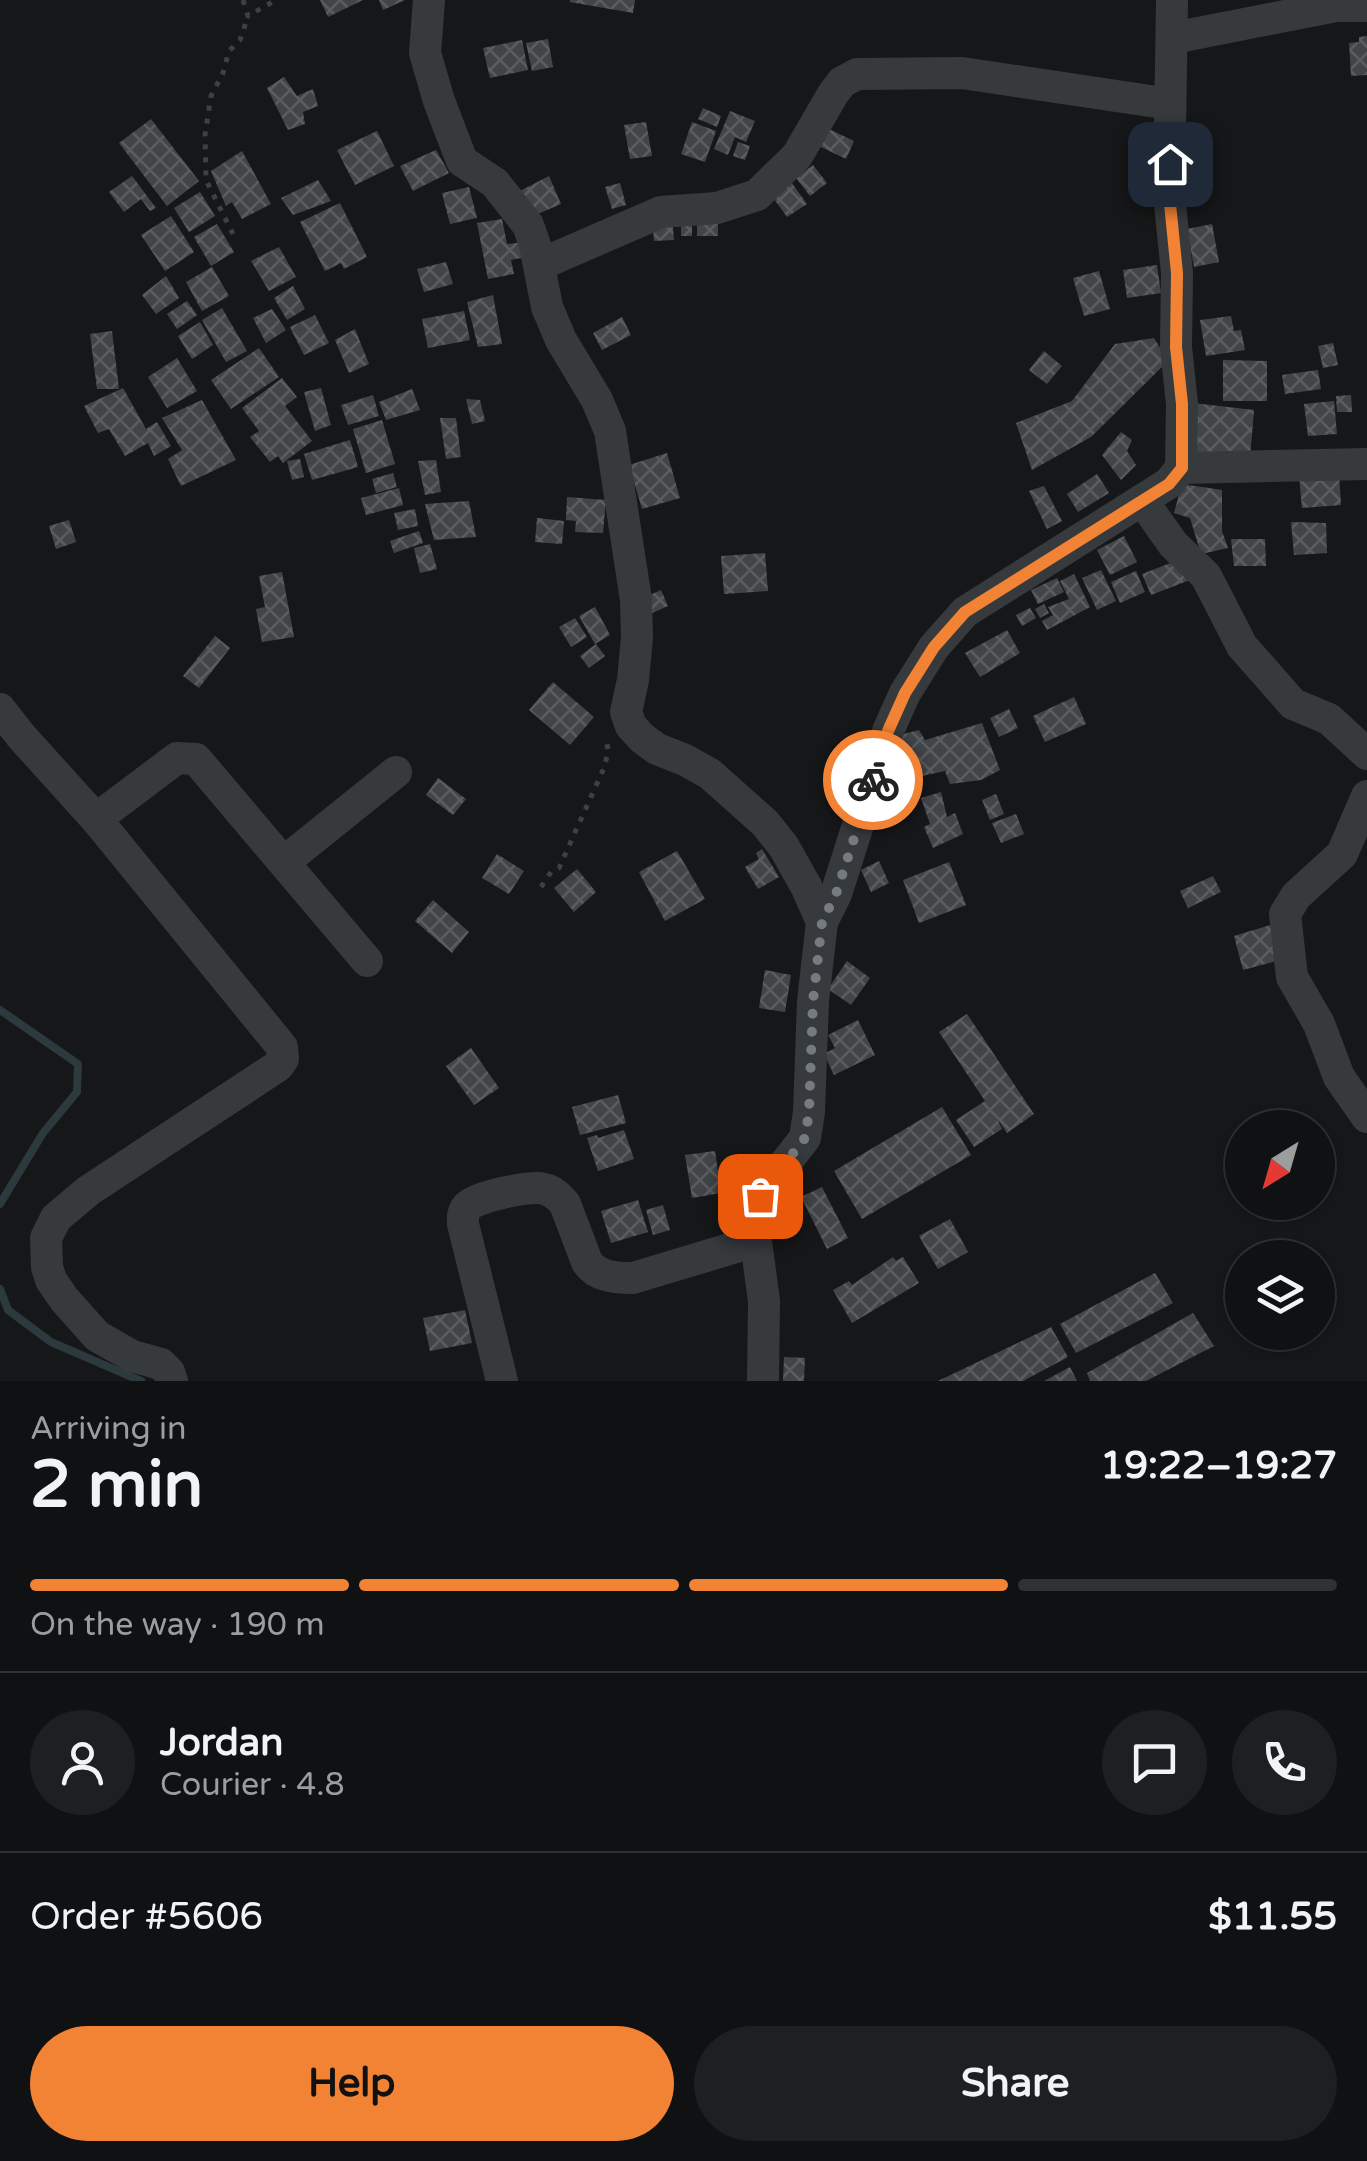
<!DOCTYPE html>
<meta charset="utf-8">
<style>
:root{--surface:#101112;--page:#1e1f20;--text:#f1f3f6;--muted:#9c9d9f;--line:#303132;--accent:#f38334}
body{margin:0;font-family:"Varela Round",sans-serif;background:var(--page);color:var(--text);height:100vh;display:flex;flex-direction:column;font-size:38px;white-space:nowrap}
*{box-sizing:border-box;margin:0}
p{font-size:32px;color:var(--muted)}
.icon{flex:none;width:55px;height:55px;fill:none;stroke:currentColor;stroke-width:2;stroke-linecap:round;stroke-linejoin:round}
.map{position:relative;height:1381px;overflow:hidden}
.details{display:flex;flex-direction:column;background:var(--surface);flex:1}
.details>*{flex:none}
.needle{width:65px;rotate:217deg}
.tools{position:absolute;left:1225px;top:1110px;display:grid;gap:20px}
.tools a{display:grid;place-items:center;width:110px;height:110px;border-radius:50%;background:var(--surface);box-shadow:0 2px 8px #0004,0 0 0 2px var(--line);font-size:50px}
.pin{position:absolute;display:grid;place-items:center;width:85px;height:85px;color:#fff;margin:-42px;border-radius:20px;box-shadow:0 5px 15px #0006}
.courier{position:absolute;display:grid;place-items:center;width:100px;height:100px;margin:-50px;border:8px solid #f38334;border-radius:50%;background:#fff;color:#222;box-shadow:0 2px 12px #0007}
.overview em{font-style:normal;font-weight:700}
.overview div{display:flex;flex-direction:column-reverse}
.overview{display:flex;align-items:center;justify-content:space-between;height:170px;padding:0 30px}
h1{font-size:65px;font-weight:700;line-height:75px}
.bar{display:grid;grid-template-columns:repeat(4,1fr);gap:15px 10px;align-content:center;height:120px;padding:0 30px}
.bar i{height:12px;border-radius:8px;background:var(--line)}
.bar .current{background:var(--accent)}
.bar p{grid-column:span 4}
.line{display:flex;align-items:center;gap:25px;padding:0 30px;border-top:2px solid var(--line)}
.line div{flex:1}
.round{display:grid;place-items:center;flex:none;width:105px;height:105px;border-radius:52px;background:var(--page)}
.button{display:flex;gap:20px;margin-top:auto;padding:20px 30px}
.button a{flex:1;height:115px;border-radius:60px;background:var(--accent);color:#111;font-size:40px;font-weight:700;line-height:115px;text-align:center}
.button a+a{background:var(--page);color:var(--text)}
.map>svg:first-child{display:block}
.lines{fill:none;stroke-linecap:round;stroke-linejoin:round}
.stream{stroke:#2c393d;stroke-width:8}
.building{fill:url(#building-cross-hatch)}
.path{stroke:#3d4144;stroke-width:5;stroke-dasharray:5 8;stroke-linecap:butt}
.minor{stroke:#373a3d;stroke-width:32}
.done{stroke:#757b80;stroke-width:10;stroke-dasharray:0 18}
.route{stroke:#f38334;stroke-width:12}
</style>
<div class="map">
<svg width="1367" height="1381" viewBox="0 0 1367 1381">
<defs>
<pattern id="building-cross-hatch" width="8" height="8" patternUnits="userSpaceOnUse" patternTransform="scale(2.5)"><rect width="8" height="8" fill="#424548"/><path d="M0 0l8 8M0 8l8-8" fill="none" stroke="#5a5d60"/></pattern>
</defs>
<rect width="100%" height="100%" fill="#161718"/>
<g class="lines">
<g class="stream">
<polyline points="0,1010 78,1064 77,1092 43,1133 0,1204"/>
<polyline points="0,1289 8,1310 51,1342 141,1381"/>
</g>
</g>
<g class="building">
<polygon points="320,0 363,0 328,17"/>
<polygon points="379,0 405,0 383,10"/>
<polygon points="570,0 635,0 633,13 570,2"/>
<polygon points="1367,36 1367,75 1351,76 1349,43 1359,42 1359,37"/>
<polygon points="548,39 553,67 532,71 526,43"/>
<polygon points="522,40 528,70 490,78 483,48"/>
<polygon points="284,77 297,96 313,89 318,106 303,112 305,124 288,130 267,88"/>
<polygon points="703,108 721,116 717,127 698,119"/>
<polygon points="730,111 755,121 746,142 735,137 728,155 714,149"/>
<polygon points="151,119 199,181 167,206 119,143"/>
<polygon points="646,122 652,156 630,159 624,125"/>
<polygon points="692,122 716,131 705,162 681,154"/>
<polygon points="827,128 854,141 846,159 819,146"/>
<polygon points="377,131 394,166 355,185 337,150"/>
<polygon points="738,142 750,146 745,160 733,156"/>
<polygon points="436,150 449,173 413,191 400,166"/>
<polygon points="242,151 271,204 242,219 232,202 226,206 211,171"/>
<polygon points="1199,157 1205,189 1183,189 1179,159"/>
<polygon points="813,165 827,183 810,196 796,178"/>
<polygon points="132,176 156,208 150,211 141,199 124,212 109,192"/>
<polygon points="549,176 561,204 533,216 520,191"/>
<polygon points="789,179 807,204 787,217 769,192"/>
<polygon points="318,180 331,201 293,215 281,198"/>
<polygon points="620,183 626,205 612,209 605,187"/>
<polygon points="469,187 477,218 450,224 442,193"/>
<polygon points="200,192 215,216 189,232 174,208"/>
<polygon points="340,203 367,257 344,269 341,263 325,271 300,222"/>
<polygon points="171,216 194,252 165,271 141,235"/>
<polygon points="672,217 674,240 654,241 652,218"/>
<rect x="681" y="218" width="11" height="18"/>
<polygon points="502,219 507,244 523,242 526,257 511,260 514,274 488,279 477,223"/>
<rect x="697" y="220" width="21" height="16"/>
<polygon points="217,224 234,252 211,266 194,237"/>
<polygon points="1212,224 1219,262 1194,267 1187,229"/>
<polygon points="279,247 296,277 269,291 251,261"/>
<polygon points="446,262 453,284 424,292 417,269"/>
<polygon points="1157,265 1161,293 1127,298 1123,270"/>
<polygon points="212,267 229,296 202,311 186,282"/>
<polygon points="1099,271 1110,309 1084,316 1073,278"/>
<polygon points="166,276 179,298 156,314 142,295"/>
<polygon points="293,286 305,309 287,320 274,298"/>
<polygon points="493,295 502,344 478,347 467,302"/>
<polygon points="187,301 197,315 177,329 167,314"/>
<polygon points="222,308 247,351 226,362 202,320"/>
<polygon points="272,309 286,330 266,343 253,318"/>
<polygon points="464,311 470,340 428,348 422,319"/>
<polygon points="315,315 329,343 304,355 290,327"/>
<polygon points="1231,316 1234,331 1241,330 1245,350 1206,356 1200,320"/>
<polygon points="622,317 631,335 602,350 593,333"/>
<polygon points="200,322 213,345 192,359 178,336"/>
<polygon points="355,329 369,364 349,373 335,340"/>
<polygon points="112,331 119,389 97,389 90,334"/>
<polygon points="1154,338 1168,361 1091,437 1032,470 1016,423 1072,401 1115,344"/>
<polygon points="1333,343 1338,365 1323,368 1318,346"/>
<polygon points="259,348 279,377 231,409 211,380"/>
<polygon points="1044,351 1062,366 1047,384 1029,370"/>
<polygon points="177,358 197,391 167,408 148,377"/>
<polygon points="1223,360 1267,361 1267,401 1223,401"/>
<polygon points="1318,370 1321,389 1285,394 1282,375"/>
<polygon points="282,378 297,397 285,406 312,441 283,463 278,456 270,462 250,437 259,431 242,408"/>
<polygon points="123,388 146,429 157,422 171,446 154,456 148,443 125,456 109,429 98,433 84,406"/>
<polygon points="321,388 331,425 315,431 304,392"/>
<polygon points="412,389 420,410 386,420 379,402"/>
<polygon points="373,395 379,416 348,425 341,405"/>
<polygon points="1351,395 1352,412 1337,412 1336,396"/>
<polygon points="466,399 480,400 485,421 472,424"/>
<polygon points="202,400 236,460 181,486 168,459 182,450 162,418"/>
<polygon points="1334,401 1337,434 1308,436 1304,404"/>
<polygon points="1193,403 1254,410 1250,458 1188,452"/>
<polygon points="440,418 456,418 461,457 446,459"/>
<polygon points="382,420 395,464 366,473 353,429"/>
<polygon points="1121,432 1132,440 1127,451 1136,465 1121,480 1102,455"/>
<polygon points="350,440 358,467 312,480 304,454"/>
<polygon points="667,453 680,498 642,509 629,465"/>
<polygon points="300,459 304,477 292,480 287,461"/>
<polygon points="436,460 441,492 425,495 418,461"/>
<polygon points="393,473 397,487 376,493 372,479"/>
<polygon points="1097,474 1109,493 1078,512 1067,494"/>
<polygon points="1339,474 1341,505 1302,508 1299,477"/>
<polygon points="1182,484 1222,490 1222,531 1228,548 1201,554 1190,518 1174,513"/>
<polygon points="1044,486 1062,521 1047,529 1029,491"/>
<polygon points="399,488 403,505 366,515 361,498"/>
<polygon points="567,497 606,500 603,533 575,532 576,521 566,520"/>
<polygon points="469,501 476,537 434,540 425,504"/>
<polygon points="415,509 418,526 398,530 394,513"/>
<polygon points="537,518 564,521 562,544 535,542"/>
<polygon points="69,520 76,542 56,549 49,526"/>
<polygon points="1291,522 1326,523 1327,553 1294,555"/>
<polygon points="419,531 423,543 394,553 390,541"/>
<polygon points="1124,536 1137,562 1110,575 1097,550"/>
<polygon points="1231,539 1265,539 1266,566 1234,566"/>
<polygon points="430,544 437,569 420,573 414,548"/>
<polygon points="765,553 768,591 724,594 721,556"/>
<polygon points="1181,559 1190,580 1151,595 1142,574"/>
<polygon points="1101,570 1116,601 1097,610 1082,578"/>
<polygon points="1136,571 1145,592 1120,603 1111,582"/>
<polygon points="282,572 294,637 262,642 256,609 265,607 259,576"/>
<polygon points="1074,574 1090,607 1047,630 1042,621 1053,615 1048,607 1069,599 1060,581"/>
<polygon points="1057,578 1064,592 1038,604 1031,590"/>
<polygon points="661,590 668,606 650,614 643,598"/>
<polygon points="1044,604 1049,613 1040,618 1035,609"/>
<polygon points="595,607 610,635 595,644 579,616"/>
<polygon points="1030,608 1036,618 1022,626 1016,615"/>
<polygon points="575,618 587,637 571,647 559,627"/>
<polygon points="1007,630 1020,653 980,677 965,653"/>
<polygon points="215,636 230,648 199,688 183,676"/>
<polygon points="596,644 605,656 589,668 580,656"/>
<polygon points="553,682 594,717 570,745 529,710"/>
<polygon points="1074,697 1086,724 1045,742 1033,716"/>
<polygon points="1009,709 1018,728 999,737 990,718"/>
<polygon points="982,723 1000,770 981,780 950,784 945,771 904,780 892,737 919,730 925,740"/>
<polygon points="438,778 466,799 453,815 426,795"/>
<polygon points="941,792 947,817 955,813 963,834 933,848 924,827 930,824 921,798"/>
<polygon points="996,794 1004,814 990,820 982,800"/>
<polygon points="1016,814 1024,834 1001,843 992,823"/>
<polygon points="762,849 779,877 758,889 745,867 759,859 756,853"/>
<polygon points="677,851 705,899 665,921 639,872"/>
<polygon points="497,854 524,871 509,894 482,878"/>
<polygon points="879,861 889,883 871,892 861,870"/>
<polygon points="949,862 966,905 919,923 903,880"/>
<polygon points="577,869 596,892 574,912 554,888"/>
<polygon points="1213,876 1221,892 1188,908 1180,891"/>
<polygon points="433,900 469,932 452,953 415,921"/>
<polygon points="1274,924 1284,959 1243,970 1234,936"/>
<polygon points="847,961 870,978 851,1005 828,989"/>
<polygon points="765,970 791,975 785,1012 759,1008"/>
<polygon points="967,1014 1034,1114 1007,1133 997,1118 1002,1129 974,1147 956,1120 985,1101 939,1032"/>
<polygon points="858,1020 875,1055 834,1075 824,1054 835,1048 828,1035"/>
<polygon points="471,1048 499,1088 474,1105 446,1066"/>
<polygon points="618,1095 626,1123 580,1135 572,1107"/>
<polygon points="942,1107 971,1155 862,1219 834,1171"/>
<polygon points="624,1130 634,1159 598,1171 587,1138 597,1135 598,1138"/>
<polygon points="715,1151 721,1193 692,1198 685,1155"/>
<polygon points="822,1187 848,1238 827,1249 801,1197"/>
<polygon points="638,1200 648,1232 611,1243 601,1211"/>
<polygon points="663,1205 670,1230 653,1235 646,1210"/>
<polygon points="950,1219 968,1252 938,1269 919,1236"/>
<polygon points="893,1257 896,1261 903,1257 919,1283 852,1323 833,1290 849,1281 852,1285"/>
<polygon points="1155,1273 1173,1303 1076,1353 1060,1324"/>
<polygon points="465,1310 472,1343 430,1351 423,1318"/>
<polygon points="1193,1313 1214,1346 1146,1381 1090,1381 1087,1373"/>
<polygon points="1051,1327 1068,1357 1023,1381 938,1381"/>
<polygon points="784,1357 805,1358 804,1381 783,1381"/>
<polygon points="1070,1367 1077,1381 1044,1381"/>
</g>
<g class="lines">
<g class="path">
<polyline points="243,0 248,16 276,0"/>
<polyline points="233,234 206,180 205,135 211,96 223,73 229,51 240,40 248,16"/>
<polyline points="541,887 551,872 559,868 604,768 608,752 607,743"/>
</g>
<g class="minor">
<polyline points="429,0 425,53 439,101 462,161 495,183 528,225 535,245 547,307 561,340 597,400 610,431 636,600 637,637 633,680 626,712 631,726 642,738 657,749 685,760 710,774 765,823 784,847 807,888 822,922 813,1001 809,1112 805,1138 760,1196 755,1214 755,1234 764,1301 763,1381"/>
<polyline points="1173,38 1336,6 1367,6"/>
<polyline points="539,265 661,212 717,208 757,195 797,156 833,94 842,82 857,74 962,73 1170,104"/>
<polyline points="1181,468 1367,464"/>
<polyline points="1142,500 1173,544 1206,576 1242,646 1293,704 1329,719 1367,754"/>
<polyline points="0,709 21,736 96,819 282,1047 283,1059 278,1066 88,1191 56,1218 46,1238 47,1267 51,1280 64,1299 97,1336 132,1356 161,1364 169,1372 172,1381"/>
<polyline points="1367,796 1342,854 1296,896 1285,914 1292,977 1319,1024 1339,1077 1367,1117"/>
<polyline points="96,819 177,758 196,759 367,961"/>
<polyline points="284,862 396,772"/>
<polyline points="822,922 836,894 888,731 905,693 934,647 965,612 1169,483 1181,468 1182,404 1176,347 1177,273 1169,194 1172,0"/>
<path d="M 502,1381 L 463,1224 C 463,1217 462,1215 466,1208 C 473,1197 522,1188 537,1188 C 549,1188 558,1195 565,1204 L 587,1262 C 597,1277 616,1278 633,1278 L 756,1241"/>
</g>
</g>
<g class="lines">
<polyline class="done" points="760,1196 805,1138 809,1112 813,1001 822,922 836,894 873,780"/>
<polyline class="route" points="873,780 888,731 905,693 934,647 965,612 1169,484 1182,468 1182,404 1176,347 1177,273 1169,194 1170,164"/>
</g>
</svg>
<div class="tools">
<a><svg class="needle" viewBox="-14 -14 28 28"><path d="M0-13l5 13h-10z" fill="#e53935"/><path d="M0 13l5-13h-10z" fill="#9c9d9f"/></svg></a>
<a><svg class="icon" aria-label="layers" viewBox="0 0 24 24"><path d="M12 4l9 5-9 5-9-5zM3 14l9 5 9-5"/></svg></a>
</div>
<div class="pin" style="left:760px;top:1196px;background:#ea580c"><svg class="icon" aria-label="bag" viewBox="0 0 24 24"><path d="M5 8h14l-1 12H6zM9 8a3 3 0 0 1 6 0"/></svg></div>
<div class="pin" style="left:1170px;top:164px;background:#1f2937"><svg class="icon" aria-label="home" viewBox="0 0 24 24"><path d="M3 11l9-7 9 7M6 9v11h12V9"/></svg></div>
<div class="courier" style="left:873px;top:780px"><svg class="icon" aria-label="bike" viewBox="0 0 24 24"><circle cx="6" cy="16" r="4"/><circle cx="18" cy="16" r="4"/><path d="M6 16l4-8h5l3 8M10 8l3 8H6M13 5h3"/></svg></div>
</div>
<section class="details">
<div class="overview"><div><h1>2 min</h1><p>Arriving in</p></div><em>19:22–19:27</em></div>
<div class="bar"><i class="current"></i><i class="current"></i><i class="current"></i><i></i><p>On the way · 190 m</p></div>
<div class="line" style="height:180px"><a class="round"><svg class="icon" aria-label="person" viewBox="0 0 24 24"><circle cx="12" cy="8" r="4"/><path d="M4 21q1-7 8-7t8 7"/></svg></a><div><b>Jordan</b><p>Courier · 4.8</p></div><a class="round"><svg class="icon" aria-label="chat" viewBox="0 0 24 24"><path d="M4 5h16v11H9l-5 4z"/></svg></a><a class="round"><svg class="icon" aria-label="phone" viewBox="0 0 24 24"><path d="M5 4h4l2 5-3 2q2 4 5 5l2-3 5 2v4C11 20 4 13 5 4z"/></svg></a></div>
<div class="line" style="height:130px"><div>Order #5606</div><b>$11.55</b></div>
<div class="button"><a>Help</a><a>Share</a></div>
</section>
